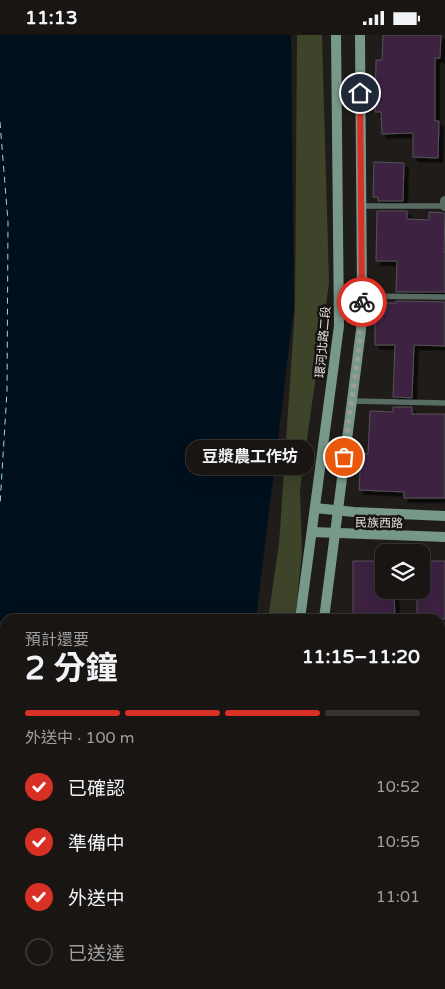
<!DOCTYPE html>
<html lang="zh-TW">
<meta charset="utf-8">
<style>
:root{--surface:#181513;--page:#252221;--text:#f1f3f6;--muted:#9f9fa0;--line:#363433;--accent:#d93025}
body{margin:0;font-family:"Varela Round","Noto Sans TC",sans-serif;background:var(--page);color:var(--text);height:100vh;display:flex;flex-direction:column;font-size:19px;white-space:nowrap}
*{box-sizing:border-box;margin:0}
p{font-size:16px;color:var(--muted)}
.icon{flex:none;width:28px;height:28px;fill:none;stroke:currentColor;stroke-width:2;stroke-linecap:round;stroke-linejoin:round}
.map{position:relative;flex:1;overflow:hidden}
.drawer{position:absolute;left:0px;top:579px;width:445px;height:376px;display:flex;flex-direction:column;background:var(--surface);border-radius:15px 15px 0 0;box-shadow:0 5px 20px #0002,0 0 0 1px var(--line)}
.drawer>*{flex:none}
.buttons{position:absolute;left:375px;top:509px;display:grid;gap:10px}
.buttons a{display:grid;place-items:center;width:55px;height:55px;border-radius:10px;background:var(--surface);box-shadow:0 5px 20px #0002,0 0 0 1px var(--line);font-size:25px}
.pin{position:absolute;display:grid;place-items:center;width:42px;height:42px;color:#fff;margin:-21px;border:2px solid #fff;border-radius:50%;box-shadow:0 1px 5px #0007}
.courier{position:absolute;display:grid;place-items:center;width:50px;height:50px;margin:-25px;border:4px solid #d93025;border-radius:50%;background:#fff;color:#222;box-shadow:0 1px 6px #0007}
.bubble{position:absolute;height:35px;border-radius:15px;background:var(--surface);box-shadow:0 5px 20px #0002,0 0 0 1px var(--line);font-size:16px;font-weight:700;line-height:35px;text-align:center}
.summary em{font-style:normal;font-weight:700}
.summary div{display:flex;flex-direction:column-reverse}
.summary{display:flex;align-items:center;justify-content:space-between;height:85px;padding:0 25px}
h1{font-size:32px;font-weight:700;line-height:38px}
.bar{display:grid;grid-template-columns:repeat(4,1fr);gap:8px 5px;align-content:center;height:60px;padding:0 25px}
.bar i{height:6px;border-radius:4px;background:var(--line)}
.bar .active{background:var(--accent)}
.bar p{grid-column:span 4}
ol{padding:0 25px;list-style:none}
li{display:flex;align-items:center;gap:15px;height:55px}
li p{margin-inline-start:auto}
li .icon{padding:5px;border-radius:50%;background:var(--accent);color:#fff;stroke-width:4}
li:last-child{color:var(--muted)}
li i{width:28px;height:28px;border:2px solid var(--line);border-radius:50%}
.status{display:flex;justify-content:space-between;align-items:center;height:35px;padding:0 25px;background:var(--surface);direction:ltr}
.status svg{height:14px;fill:currentColor}
.map>svg:first-child{display:block}
.green{fill:#3d442a}
.water{fill:#00101d}
.lines{fill:none;stroke-linecap:round;stroke-linejoin:round}
.ferry{stroke:#a1d4fb;stroke-width:1;stroke-dasharray:6 5;stroke-linecap:butt}
.building{fill:#3d2343;stroke:#565257;filter:url(#shadow)}
.lane{stroke:#576c62;stroke-width:5.5}
.street{stroke:#576c62;stroke-width:10}
.secondary{stroke:#77998a;stroke-width:10}
.done{stroke:#9f9b98;stroke-width:5;stroke-dasharray:0 9}
.route{stroke:#d93025;stroke-width:6}
.labels{text-anchor:middle;dominant-baseline:central;stroke-width:5;stroke-linejoin:round;paint-order:stroke}
.street-label{font-size:12px;fill:#e3e0dd;stroke:#171310}
</style>
<div class="status"><b>11:13</b><svg viewBox="0 0 49 12"><path d="M0 12V9h3v3zM5 12V6h3v6zM10 12V3h3v9zM15 12V0h3v12zM26 1h20v11H26zM47 4h2v5h-2z"/></svg></div>
<div class="map">
<svg width="445" height="954" viewBox="0 0 445 954">
<defs>
<filter id="shadow"><feDropShadow dx="4.5" dy="4.5" stdDeviation="0" flood-color="#0009"/></filter>
</defs>
<rect width="100%" height="100%" fill="#201c19"/>
<polygon class="green" points="297,0 322,0 329,248 300,454 302,517 295,584 268,584 279,509 295,274"/>
<polygon class="water" points="0,0 291,0 294,272 256,584 5,584 5,950 224,950 224,954 0,954"/>
<g class="lines">
<polyline class="ferry" points="0,87 8,187 7,356 0,470"/>
</g>
<g class="building">
<polygon points="383,0 441,0 440,23 435,23 435,86 439,86 438,123 413,122 413,98 382,99 381,77 375,77 376,25 382,25"/>
<polygon points="374,127 404,128 403,166 378,166 378,162 373,162"/>
<polygon points="377,176 407,176 407,184 429,185 429,177 445,178 444,217 445,217 445,257 396,257 397,226 376,226"/>
<polygon points="396,266 445,267 445,311 414,310 412,363 393,362 395,310 375,310 375,268 396,268"/>
<polygon points="393,372 412,372 412,379 445,379 445,463 404,463 404,457 359,455 361,418 368,419 370,376 393,377"/>
<polygon points="353,526 384,526 384,555 394,555 395,583 353,583"/>
<polygon points="421,526 445,526 445,584 417,584 417,555 421,555"/>
</g>
<g class="lines">
<g class="lane">
<polyline points="360,171 445,171"/>
<polyline points="362,261 445,262"/>
<polyline points="352,366 445,368"/>
<polyline points="440,615 445,616"/>
<polyline points="440,655 445,649"/>
<polyline points="440,720 445,721"/>
<polyline points="440,769 445,770"/>
<polyline points="440,854 445,854"/>
<polyline points="345,954 346,950"/>
</g>
<polyline class="street" points="445,171 445,166"/>
<g class="secondary">
<polyline points="315,473 354,477 445,481"/>
<polyline points="312,497 445,502"/>
<polyline points="300,584 339,291 336,0"/>
<polyline points="324,584 361,295 362,261 360,0"/>
<polyline points="263,954 264,950"/>
<polyline points="288,954 288,950"/>
</g>
</g>
<g class="lines">
<polyline class="done" points="344,422 359,311 362,267"/>
<polyline class="route" points="360,58 362,267"/>
</g>
<g class="labels">
<g class="street-label">
<text transform="translate(323 307) rotate(-85)">環河北路二段</text>
<text transform="translate(379 488) rotate(1)">民族西路</text>
</g>
</g>
</svg>
<div class="buttons">
<a><svg class="icon" aria-label="layers" viewBox="0 0 24 24"><path d="M12 4l9 5-9 5-9-5zM3 14l9 5 9-5"/></svg></a>
</div>
<div class="pin" style="left:344px;top:422px;background:#ea580c"><svg class="icon" aria-label="bag" viewBox="0 0 24 24"><path d="M5 8h14l-1 12H6zM9 8a3 3 0 0 1 6 0"/></svg></div>
<div class="pin" style="left:360px;top:58px;background:#1f2937"><svg class="icon" aria-label="home" viewBox="0 0 24 24"><path d="M3 11l9-7 9 7M6 9v11h12V9"/></svg></div>
<div class="courier" style="left:362px;top:267px"><svg class="icon" aria-label="bike" viewBox="0 0 24 24"><circle cx="6" cy="16" r="4"/><circle cx="18" cy="16" r="4"/><path d="M6 16l4-8h5l3 8M10 8l3 8H6M13 5h3"/></svg></div>
<div class="bubble" style="left:186px;top:405px;width:128px">豆漿農工作坊</div>
<section class="drawer">
<div class="summary"><div><h1>2 分鐘</h1><p>預計還要</p></div><em>11:15–11:20</em></div>
<div class="bar"><i class="active"></i><i class="active"></i><i class="active"></i><i></i><p>外送中 · 100 m</p></div>
<ol>
<li><svg class="icon" aria-label="check" viewBox="0 0 24 24"><path d="M5 12l5 5 9-10"/></svg>已確認<p>10:52</p></li>
<li><svg class="icon" aria-label="check" viewBox="0 0 24 24"><path d="M5 12l5 5 9-10"/></svg>準備中<p>10:55</p></li>
<li><svg class="icon" aria-label="check" viewBox="0 0 24 24"><path d="M5 12l5 5 9-10"/></svg>外送中<p>11:01</p></li>
<li><i></i>已送達</li>
</ol>
</section>
</div>
